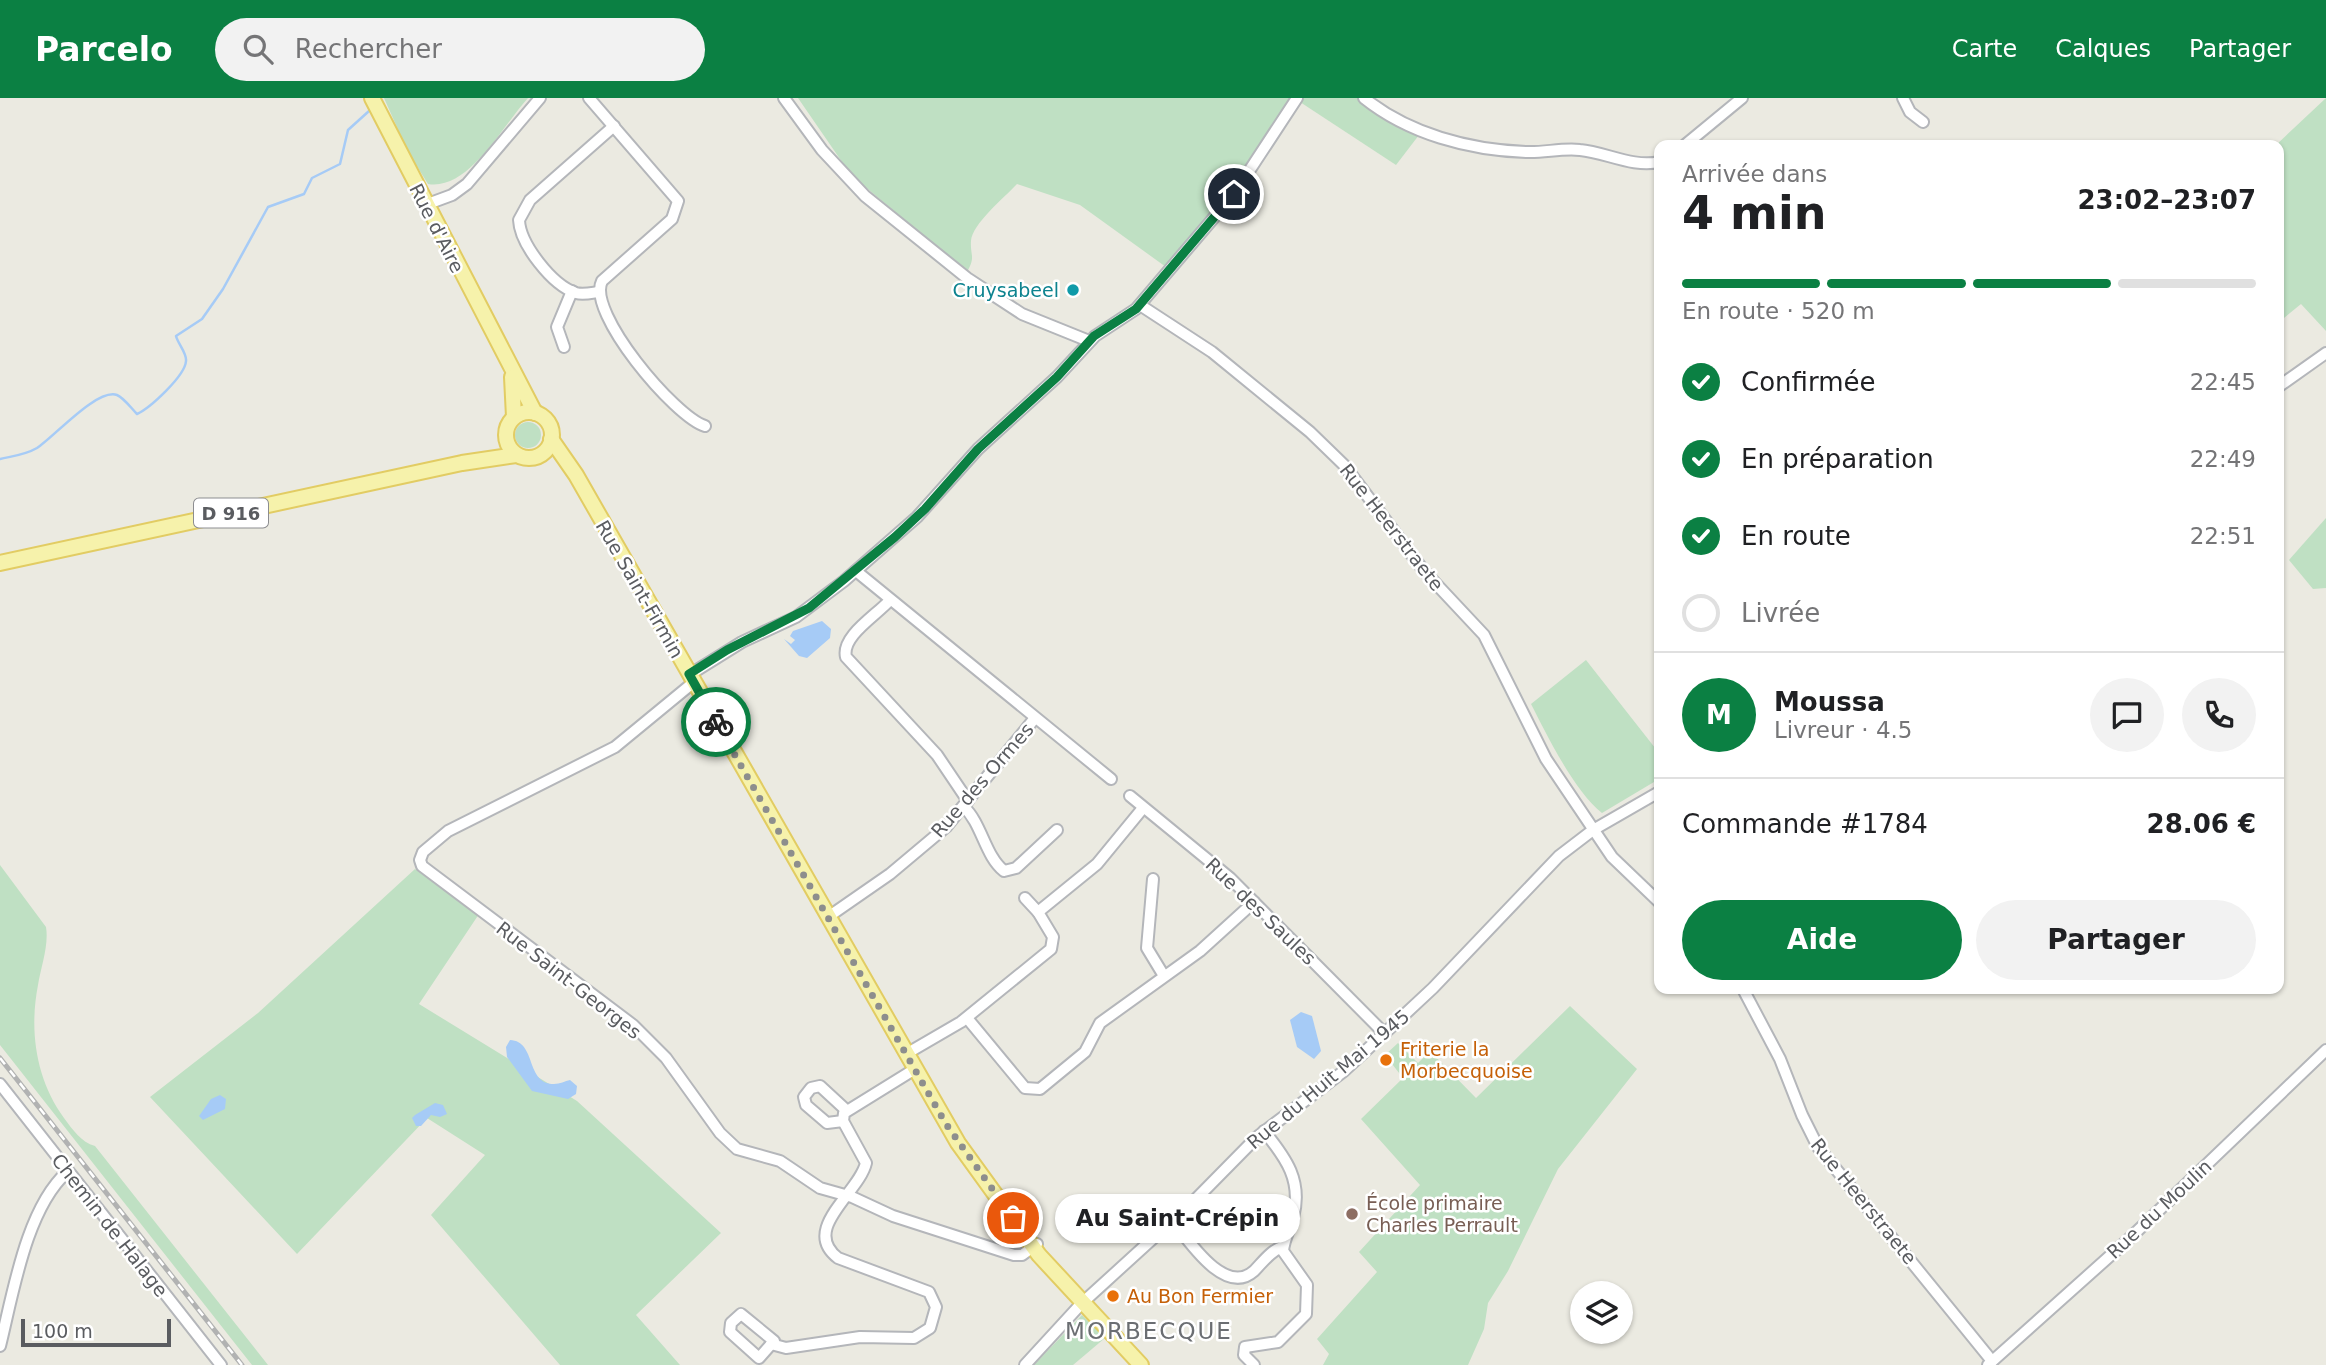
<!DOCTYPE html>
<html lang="fr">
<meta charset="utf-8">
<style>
:root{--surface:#fff;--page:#f2f2f2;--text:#202124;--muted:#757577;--line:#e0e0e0;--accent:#0b8043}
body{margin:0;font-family:"DejaVu Sans",sans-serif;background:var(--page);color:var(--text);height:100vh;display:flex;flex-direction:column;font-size:26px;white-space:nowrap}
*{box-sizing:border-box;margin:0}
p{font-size:23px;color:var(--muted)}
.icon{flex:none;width:38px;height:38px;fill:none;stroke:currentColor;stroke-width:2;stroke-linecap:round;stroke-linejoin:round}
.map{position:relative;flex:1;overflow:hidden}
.side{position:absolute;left:1654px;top:42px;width:630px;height:854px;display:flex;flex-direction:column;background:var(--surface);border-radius:14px;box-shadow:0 2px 5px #0004}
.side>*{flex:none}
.buttons{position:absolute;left:1570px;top:1183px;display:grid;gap:14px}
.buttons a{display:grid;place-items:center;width:63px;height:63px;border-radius:50%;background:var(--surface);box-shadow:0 2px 5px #0004;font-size:35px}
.scale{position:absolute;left:21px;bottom:18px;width:150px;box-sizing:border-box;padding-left:7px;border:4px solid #5a5c60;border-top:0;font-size:19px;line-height:24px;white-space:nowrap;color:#5a5c60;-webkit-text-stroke:5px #fff;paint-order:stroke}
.pin{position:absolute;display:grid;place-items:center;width:60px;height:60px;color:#fff;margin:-30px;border:4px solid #fff;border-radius:50%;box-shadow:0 2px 7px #0007}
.courier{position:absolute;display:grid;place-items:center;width:70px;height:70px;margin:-35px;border:5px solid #0b8043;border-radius:50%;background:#fff;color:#222;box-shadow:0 2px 9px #0007}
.bubble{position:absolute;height:49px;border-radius:24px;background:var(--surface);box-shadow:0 2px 5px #0004;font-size:23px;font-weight:700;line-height:49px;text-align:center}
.head em{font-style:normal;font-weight:700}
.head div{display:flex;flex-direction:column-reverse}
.head{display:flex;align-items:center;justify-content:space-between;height:119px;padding:0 28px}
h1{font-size:46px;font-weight:700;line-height:52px}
.bar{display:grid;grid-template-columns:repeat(4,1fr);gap:10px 7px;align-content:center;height:84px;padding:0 28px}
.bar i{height:9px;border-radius:5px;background:var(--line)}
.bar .on{background:var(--accent)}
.bar p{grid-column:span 4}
.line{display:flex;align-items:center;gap:18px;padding:0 28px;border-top:2px solid var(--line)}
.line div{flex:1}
.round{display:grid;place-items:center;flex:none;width:74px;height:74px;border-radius:37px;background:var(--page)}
ol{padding:0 28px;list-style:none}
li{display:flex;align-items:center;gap:21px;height:77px}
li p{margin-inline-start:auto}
li .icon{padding:7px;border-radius:50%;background:var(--accent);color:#fff;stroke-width:4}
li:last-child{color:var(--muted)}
li i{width:38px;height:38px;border:4px solid var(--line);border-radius:50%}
.primary-button{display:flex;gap:14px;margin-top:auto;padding:14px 28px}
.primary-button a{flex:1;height:80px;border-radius:42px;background:var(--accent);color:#fff;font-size:28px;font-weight:700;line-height:80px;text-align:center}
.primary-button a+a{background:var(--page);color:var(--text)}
header{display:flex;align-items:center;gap:42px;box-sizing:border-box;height:98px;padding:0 35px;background:var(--accent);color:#fff}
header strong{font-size:33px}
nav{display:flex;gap:38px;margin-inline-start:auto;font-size:24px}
.search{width:490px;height:63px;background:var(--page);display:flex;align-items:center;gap:18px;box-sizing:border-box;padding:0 24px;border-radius:38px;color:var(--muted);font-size:26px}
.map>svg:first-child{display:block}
.green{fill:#bfe0c3}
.water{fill:#a6cbf6}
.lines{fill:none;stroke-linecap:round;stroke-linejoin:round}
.stream{stroke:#a6cbf6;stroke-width:2.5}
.minor-casing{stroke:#b4b6ba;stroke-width:14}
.major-casing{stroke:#e2cc63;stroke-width:18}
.minor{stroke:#fff;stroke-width:10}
.major{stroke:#f6f2ab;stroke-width:14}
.rail-casing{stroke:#b1b2b2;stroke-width:5}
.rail{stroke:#fff;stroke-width:2.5;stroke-dasharray:8;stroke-linecap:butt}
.done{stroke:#8d8e8d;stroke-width:7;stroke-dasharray:0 12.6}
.route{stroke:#0b8043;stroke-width:9}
.culture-dot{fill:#0f9aa8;stroke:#fff;stroke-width:2.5}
.food-dot{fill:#e8710a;stroke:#fff;stroke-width:2.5}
.education-dot{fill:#8d6e63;stroke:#fff;stroke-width:2.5}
.labels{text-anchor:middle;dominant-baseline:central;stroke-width:5;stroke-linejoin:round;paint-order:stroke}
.shield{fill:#fff;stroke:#8c8d90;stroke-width:2}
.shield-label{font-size:18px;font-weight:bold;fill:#5a5c60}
.street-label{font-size:19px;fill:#5a5c60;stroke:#fff}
.culture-label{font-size:19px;fill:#0d838f;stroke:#fff;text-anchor:end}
.food-label{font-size:19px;fill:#c56008;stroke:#fff;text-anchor:start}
.education-label{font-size:19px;fill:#785e54;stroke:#fff;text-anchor:start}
.quarter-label{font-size:23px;letter-spacing:2px;fill:#6b6e72;stroke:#fff}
</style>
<header>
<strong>Parcelo</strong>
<div class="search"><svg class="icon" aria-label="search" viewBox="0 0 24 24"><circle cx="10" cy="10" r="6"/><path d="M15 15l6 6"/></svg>Rechercher</div>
<nav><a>Carte</a><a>Calques</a><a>Partager</a></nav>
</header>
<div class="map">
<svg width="2326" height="1267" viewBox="0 0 2326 1267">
<rect width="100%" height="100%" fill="#ebeae1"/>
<g class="green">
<path d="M 384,0 L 528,0 C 503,27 469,93 428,86 L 408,54 Z"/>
<path d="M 798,0 L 1292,0 L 1231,94 L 1166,169 L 1080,107 L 1017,86 C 1005,99 972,126 971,143 C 970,158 976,158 967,174 L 851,77 Z"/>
<polygon points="1302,0 1358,0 1419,37 1396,67 1300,4"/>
<polygon points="2326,0 2326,233 2301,206 2279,224 2278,47 2276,47"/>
<circle cx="528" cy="337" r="13"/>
<polygon points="2326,420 2326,490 2313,491 2289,462"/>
<path d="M 1586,562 L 1659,655 L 1659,681 L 1602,715 C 1574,693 1547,637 1531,606 Z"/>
<path d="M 0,767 L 46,829 C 49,847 41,869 38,887 C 29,933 36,982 64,1020 C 73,1032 81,1044 95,1048 L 268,1267 L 252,1267 L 0,947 Z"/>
<polygon points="415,771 479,816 419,906 577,1003 721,1135 636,1217 680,1267 560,1267 431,1117 485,1057 427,1020 297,1156 150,999 258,915"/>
<polygon points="1570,908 1637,971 1558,1071 1508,1173 1488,1205 1484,1231 1468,1267 1323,1267 1329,1256 1317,1241 1377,1174 1359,1154 1420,1087 1361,1021 1403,980 1385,957 1398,945 1418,965 1430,953 1476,1000"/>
<polygon points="1082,1217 1105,1240 1073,1267 1034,1267"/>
</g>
<g class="water">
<polygon points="822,523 831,531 830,540 807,560 799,558 784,541 791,546 795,542 790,538 793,533"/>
<polygon points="1301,914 1312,918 1321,953 1314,961 1297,949 1290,922"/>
<path d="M 510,942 C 537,943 525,986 554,986 C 560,986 565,983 570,982 L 577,988 L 576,996 L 568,1001 L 532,993 L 507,959 L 506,949 Z"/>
<polygon points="220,997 226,1001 225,1011 203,1022 199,1018 211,1001"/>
<polygon points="435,1005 443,1007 447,1016 440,1019 431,1017 421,1028 416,1028 412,1020 415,1017"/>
</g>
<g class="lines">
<path class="stream" d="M 0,361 C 13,358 25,357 37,350 C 54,339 97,290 117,297 C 124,300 131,310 137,316 C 150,310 185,278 186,263 C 187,255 178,246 176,238 L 202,221 L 223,191 L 268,109 L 304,96 L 312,80 L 340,66 L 348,32 L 369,13"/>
<defs>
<g id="minor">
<path d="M 589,0 L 678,103 L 672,121 L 602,183 C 586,214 675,319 705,328"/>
<polyline points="784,0 822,52 865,98 967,180 1022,216 1089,243"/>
<path d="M 1364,0 C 1409,36 1469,52 1526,54 C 1544,55 1561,50 1580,52 C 1605,54 1633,70 1659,64"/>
<polyline points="1903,0 1910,14 1923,24"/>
<polyline points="1685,47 1742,0"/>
<polyline points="425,107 452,97 467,86 540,0"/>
<path d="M 598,194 C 591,195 583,197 576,195 C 552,187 520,146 519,122 L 530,102 L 614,28"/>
<polyline points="1140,207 1212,254 1310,334 1344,367 1424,473 1484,537 1546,661 1612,759 1659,804"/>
<polyline points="564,249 557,229 572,193"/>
<polyline points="2278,289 2326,255"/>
<polyline points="856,473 1111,681"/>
<path d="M 890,502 C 877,517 841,538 846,559 L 937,657 L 968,703"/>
<polyline points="689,577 742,544 796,519 844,483 917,419 978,351 1057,279 1095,238 1136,211 1234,96 1297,0"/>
<polyline points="694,584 615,649 448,733 423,754 420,762 422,768 633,927 666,960 720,1035 737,1051 780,1063 820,1090 852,1099 893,1118 1014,1157 1022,1157 1037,1146"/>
<polyline points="1130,698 1230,780 1385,936"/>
<path d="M 964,709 C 982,726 985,758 1004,773 L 1016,770 L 1057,732"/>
<polyline points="1153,781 1147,850 1164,878"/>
<polyline points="1025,800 1038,814"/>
<polyline points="828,819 890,776 946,729 1035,620"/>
<polyline points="1743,891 1780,961 1802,1017 1818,1049 1992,1263"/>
<polyline points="967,920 1025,990 1040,991 1085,954 1100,925 1200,853 1254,804"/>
<polyline points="906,956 961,924 1051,851 1053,839 1038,814 1097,766 1143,710"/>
<polyline points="0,986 221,1267"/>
<polyline points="843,1023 827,1025 806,1007 804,999 811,990 820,988 846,1012"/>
<path d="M 1173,1123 C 1188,1142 1225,1199 1254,1173 C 1262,1165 1272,1151 1283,1149"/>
<polygon points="741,1216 774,1243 759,1260 730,1234 731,1225"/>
<path d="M 771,1246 L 786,1250 L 860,1239 L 914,1240 L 930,1230 L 936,1209 L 929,1194 L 838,1160 C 800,1131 859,1095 866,1065 L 843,1023 L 844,1015 L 915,971"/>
<path d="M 0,1248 C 13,1196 26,1111 67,1074"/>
<polyline points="1025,1267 1081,1206 1193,1104 1257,1039 1344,973 1433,890 1559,758 1593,732 1659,694"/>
<path d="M 1254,1267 L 1244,1257 L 1245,1249 L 1278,1244 L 1306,1216 L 1307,1187 L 1283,1153 C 1284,1141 1290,1131 1293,1120 C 1303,1083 1286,1060 1264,1033"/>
<polyline points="1988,1267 2130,1140 2326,952"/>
</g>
<g id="major">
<polyline points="372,0 535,315"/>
<polyline points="512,279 514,319"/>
<circle cx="529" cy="337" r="23"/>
<polyline points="551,341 576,377 958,1045 1039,1157 1141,1267"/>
<polyline points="0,465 462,365 516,357"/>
</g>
</defs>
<use href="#minor" class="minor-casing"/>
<use href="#major" class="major-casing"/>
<use href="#minor" class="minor"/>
<use href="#major" class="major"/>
<defs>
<polyline id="rail" points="0,960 242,1267"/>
</defs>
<use href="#rail" class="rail-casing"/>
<use href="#rail" class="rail"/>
</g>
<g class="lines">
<polyline class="done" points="716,624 946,1026 1013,1120"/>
<polyline class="route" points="716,624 689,576 727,552 809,510 895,439 925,411 978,351 1057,279 1094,238 1136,211 1234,96"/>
</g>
<circle class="culture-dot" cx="1073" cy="192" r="7"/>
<g class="food-dot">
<circle cx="1386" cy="962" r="7"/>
<circle cx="1113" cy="1198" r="7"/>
</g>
<circle class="education-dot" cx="1352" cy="1116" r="7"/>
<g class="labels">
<rect class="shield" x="194" y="400.5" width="74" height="29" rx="5"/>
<g class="shield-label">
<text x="231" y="415">D 916</text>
</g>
<g class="street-label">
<text transform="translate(437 130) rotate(63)">Rue d'Aire</text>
<text transform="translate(1392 429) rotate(52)">Rue Heerstraete</text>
<text transform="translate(640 491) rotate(60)">Rue Saint-Firmin</text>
<text transform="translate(982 682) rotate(-49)">Rue des Ormes</text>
<text transform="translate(1261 813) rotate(44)">Rue des Saules</text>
<text transform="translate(569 882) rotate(38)">Rue Saint-Georges</text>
<text transform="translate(1328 981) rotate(-40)">Rue du Huit Mai 1945</text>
<text transform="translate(1864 1103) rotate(51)">Rue Heerstraete</text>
<text transform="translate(2159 1111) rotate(-43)">Rue du Moulin</text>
<text transform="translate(110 1127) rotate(52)">Chemin de Halage</text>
</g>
<g class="culture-label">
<text x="1059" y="192">Cruysabeel</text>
</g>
<g class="food-label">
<text x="1400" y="951">Friterie la<tspan x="1400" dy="22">Morbecquoise</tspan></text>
<text x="1127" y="1198">Au Bon Fermier</text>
</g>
<g class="education-label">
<text x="1366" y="1105">École primaire<tspan x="1366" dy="22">Charles Perrault</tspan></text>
</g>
<g class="quarter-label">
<text x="1149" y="1233">MORBECQUE</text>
</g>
</g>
</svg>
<div class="buttons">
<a><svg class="icon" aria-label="layers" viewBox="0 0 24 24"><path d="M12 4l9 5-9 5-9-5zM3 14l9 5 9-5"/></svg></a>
</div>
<div class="scale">100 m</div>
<div class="pin" style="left:1013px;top:1120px;background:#ea580c"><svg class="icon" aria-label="bag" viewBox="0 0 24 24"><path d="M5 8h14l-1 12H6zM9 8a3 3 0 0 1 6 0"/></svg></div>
<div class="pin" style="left:1234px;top:96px;background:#1f2937"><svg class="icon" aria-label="home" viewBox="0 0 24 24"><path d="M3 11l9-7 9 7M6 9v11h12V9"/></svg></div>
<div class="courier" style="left:716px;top:624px"><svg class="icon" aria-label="bike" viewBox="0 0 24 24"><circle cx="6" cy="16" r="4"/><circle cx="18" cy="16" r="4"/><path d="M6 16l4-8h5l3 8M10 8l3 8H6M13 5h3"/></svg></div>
<div class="bubble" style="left:1055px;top:1096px;width:245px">Au Saint-Crépin</div>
<section class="side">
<div class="head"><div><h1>4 min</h1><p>Arrivée dans</p></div><em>23:02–23:07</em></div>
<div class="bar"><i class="on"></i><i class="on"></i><i class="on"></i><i></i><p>En route · 520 m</p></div>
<ol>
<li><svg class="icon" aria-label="check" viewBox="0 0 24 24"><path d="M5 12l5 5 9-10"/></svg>Confirmée<p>22:45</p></li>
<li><svg class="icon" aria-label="check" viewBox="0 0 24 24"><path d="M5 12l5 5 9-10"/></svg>En préparation<p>22:49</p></li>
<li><svg class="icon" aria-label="check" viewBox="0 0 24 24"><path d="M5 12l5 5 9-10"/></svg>En route<p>22:51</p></li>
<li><i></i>Livrée</li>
</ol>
<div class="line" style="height:126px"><b class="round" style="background:var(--accent);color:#fff">M</b><div><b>Moussa</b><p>Livreur · 4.5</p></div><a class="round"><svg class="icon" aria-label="chat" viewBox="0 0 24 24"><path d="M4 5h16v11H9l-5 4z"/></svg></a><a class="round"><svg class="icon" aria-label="phone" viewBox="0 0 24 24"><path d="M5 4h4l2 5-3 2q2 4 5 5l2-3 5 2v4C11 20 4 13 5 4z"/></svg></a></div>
<div class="line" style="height:91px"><div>Commande #1784</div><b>28.06 €</b></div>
<div class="primary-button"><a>Aide</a><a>Partager</a></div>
</section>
</div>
